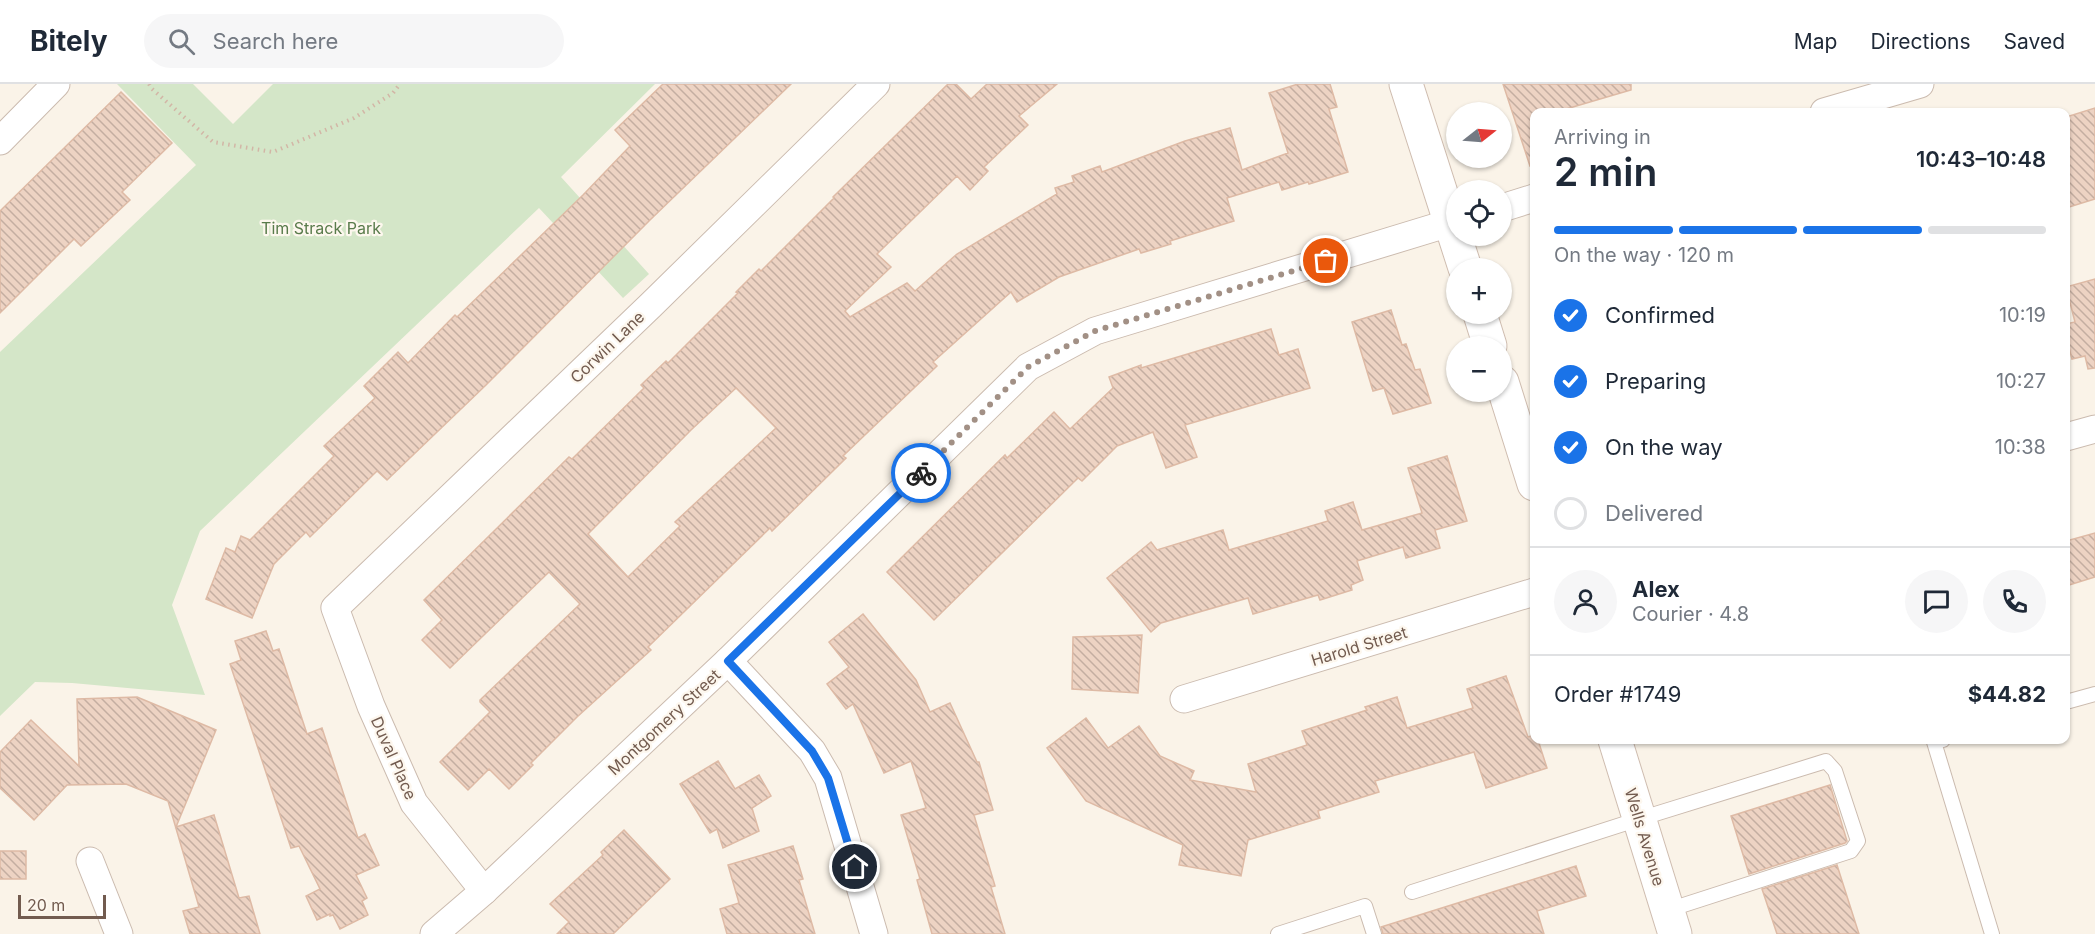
<!DOCTYPE html>
<meta charset="utf-8">
<style>
:root{--surface:#fff;--page:#f6f6f7;--text:#1f2937;--muted:#747a83;--line:#e0e1e3;--accent:#1a73e8}
body{margin:0;font-family:Inter,sans-serif;background:var(--page);color:var(--text);height:100vh;display:flex;flex-direction:column;font-size:22px;white-space:nowrap}
*{box-sizing:border-box;margin:0}
p{font-size:20px;color:var(--muted)}
.icon{flex:none;width:33px;height:33px;fill:none;stroke:currentColor;stroke-width:2;stroke-linecap:round;stroke-linejoin:round}
.map{position:relative;flex:1;overflow:hidden}
.side{position:absolute;left:1530px;top:24px;width:540px;height:636px;display:flex;flex-direction:column;background:var(--surface);border-radius:12px;box-shadow:0 2px 4px #0004}
.side>*{flex:none}
.needle{width:39px;rotate:73deg}
.buttons{position:absolute;left:1446px;top:18px;display:grid;gap:12px}
.buttons a{display:grid;place-items:center;width:66px;height:66px;border-radius:50%;background:var(--surface);box-shadow:0 2px 4px #0004;font-size:30px}
.scale{position:absolute;left:18px;bottom:15px;width:88px;box-sizing:border-box;padding-left:6px;border:3px solid #725b4f;border-top:0;font-size:16px;line-height:21px;white-space:nowrap;color:#725b4f;-webkit-text-stroke:4px #fdf7ee;paint-order:stroke}
.pin{position:absolute;display:grid;place-items:center;width:51px;height:51px;color:#fff;margin:-26px;border:3px solid #fff;border-radius:50%;box-shadow:0 2px 6px #0007}
.courier{position:absolute;display:grid;place-items:center;width:60px;height:60px;margin:-30px;border:4px solid #1a73e8;border-radius:50%;background:#fff;color:#222;box-shadow:0 2px 8px #0007}
.head em{font-style:normal;font-weight:600}
.head div{display:flex;flex-direction:column-reverse}
.head{display:flex;align-items:center;justify-content:space-between;height:102px;padding:0 24px}
h1{font-size:39px;font-weight:600;line-height:45px}
.bar{display:grid;grid-template-columns:repeat(4,1fr);gap:9px 6px;align-content:center;height:72px;padding:0 24px}
.bar i{height:8px;border-radius:4px;background:var(--line)}
.bar .on{background:var(--accent)}
.bar p{grid-column:span 4}
.line{display:flex;align-items:center;gap:15px;padding:0 24px;border-top:2px solid var(--line)}
.line div{flex:1}
.round{display:grid;place-items:center;flex:none;width:63px;height:63px;border-radius:32px;background:var(--page)}
ol{padding:0 24px;list-style:none}
li{display:flex;align-items:center;gap:18px;height:66px}
li p{margin-inline-start:auto}
li .icon{padding:6px;border-radius:50%;background:var(--accent);color:#fff;stroke-width:4}
li:last-child{color:var(--muted)}
li i{width:33px;height:33px;border:3px solid var(--line);border-radius:50%}
header{display:flex;align-items:center;gap:36px;box-sizing:border-box;height:84px;padding:0 30px;background:var(--surface);border-bottom:2px solid var(--line)}
header strong{font-size:28px}
nav{display:flex;gap:33px;margin-inline-start:auto;font-size:21px}
.search{width:420px;height:54px;background:var(--page);display:flex;align-items:center;gap:15px;box-sizing:border-box;padding:0 21px;border-radius:33px;color:var(--muted);font-size:22px}
.map>svg:first-child{display:block}
.green{fill:#d4e6c8}
.building{fill:url(#building-back-hatch);stroke:#debaa5;stroke-width:1.5;fill-rule:evenodd}
.lines{fill:none;stroke-linecap:round;stroke-linejoin:round}
.lane-casing{stroke:#cbbbaf;stroke-width:16}
.street-casing{stroke:#cbbbaf;stroke-width:29}
.secondary-casing{stroke:#cfbdb0;stroke-width:35}
.path{stroke:#d2b6a6;stroke-width:4;stroke-dasharray:1.5 4.5;stroke-linecap:butt}
.lane{stroke:#fff;stroke-width:14}
.street{stroke:#fff;stroke-width:27}
.secondary{stroke:#fff;stroke-width:33}
.done{stroke:#a29085;stroke-width:6;stroke-dasharray:0 10.8}
.route{stroke:#1a73e8;stroke-width:8}
.labels{text-anchor:middle;dominant-baseline:central;stroke-width:4.5;stroke-linejoin:round;paint-order:stroke}
.park-label{font-size:16px;fill:#597b4b;stroke:#fdf7ee}
.street-label{font-size:16px;fill:#725b4f;stroke:#fdf7ee}
</style>
<header>
<strong>Bitely</strong>
<div class="search"><svg class="icon" aria-label="search" viewBox="0 0 24 24"><circle cx="10" cy="10" r="6"/><path d="M15 15l6 6"/></svg>Search here</div>
<nav><a>Map</a><a>Directions</a><a>Saved</a></nav>
</header>
<div class="map">
<svg width="2095" height="850" viewBox="0 0 2095 850">
<defs>
<pattern id="building-back-hatch" width="6" height="6" patternUnits="userSpaceOnUse" patternTransform="scale(1.5)"><rect width="6" height="6" fill="#edd3c3"/><path d="M-1 5l2 2M0 0l6 6M5-1l2 2" fill="none" stroke="#c4aea1"/></pattern>
</defs>
<rect width="100%" height="100%" fill="#faf3e8"/>
<polygon class="green" points="117,0 193,0 233,40 273,0 655,0 561,93 649,190 623,214 539,124 200,447 172,521 205,611 72,599 35,598 0,632 0,268 196,81"/>
<g class="building">
<polygon points="663,0 791,0 650,136 486,301 387,396 377,387 310,453 306,448 274,480 252,534 206,515 226,464 235,468 241,452 250,456 334,372 324,362 375,314 364,302 398,268 408,279 455,231 457,233 583,111 630,62 615,46"/>
<path d="M 948,0 L 956,0 L 971,15 L 987,0 L 1057,0 L 1019,32 L 1028,41 L 984,83 L 988,87 L 970,106 L 957,92 L 877,170 L 891,183 L 845,227 L 850,233 L 907,199 L 915,207 L 957,170 L 1057,110 L 1055,104 L 1074,98 L 1072,92 L 1100,82 L 1102,88 L 1185,57 L 1230,44 L 1242,86 L 1288,69 L 1269,9 L 1298,0 L 1330,0 L 1337,23 L 1329,25 L 1348,88 L 1309,100 L 1308,98 L 1282,106 L 1279,98 L 1227,114 L 1234,137 L 1170,157 L 1171,160 L 1141,169 L 1139,165 L 1059,193 L 1017,218 L 1011,208 L 933,278 L 937,282 L 843,372 L 846,374 L 772,447 L 770,444 L 648,563 L 651,566 L 577,633 L 531,679 L 533,681 L 509,705 L 489,685 L 468,706 L 440,678 L 490,628 L 480,618 L 480,616 L 580,520 L 549,488 L 450,584 L 422,556 L 442,536 L 424,516 L 569,373 L 572,375 L 644,304 L 641,301 L 666,277 L 668,279 L 738,209 L 736,208 L 759,185 L 761,187 L 834,114 L 833,113 ZM 736,304 L 776,344 L 675,438 L 680,442 L 628,493 L 588,450 L 691,346 Z"/>
<polygon points="1503,0 1631,0 1631,6 1556,28 1534,28 1534,81 1530,82"/>
<polygon points="121,8 172,59 122,108 130,116 81,162 74,155 0,229 0,127"/>
<polygon points="2095,24 2095,115 2066,124 2066,33"/>
<polygon points="2095,195 2095,284 2088,285 2085,272 2072,275 2066,252 2066,240 2075,238 2066,203"/>
<polygon points="1391,226 1402,261 1406,260 1415,286 1420,285 1431,319 1393,330 1384,304 1373,307 1352,238"/>
<polygon points="1271,245 1279,271 1298,265 1310,304 1185,341 1197,373 1166,384 1153,348 1117,362 1082,397 1078,394 934,536 887,488 1005,371 1007,374 1054,328 1070,345 1113,304 1109,293 1141,281 1141,284"/>
<polygon points="1447,372 1467,437 1435,446 1440,464 1406,474 1403,463 1357,477 1363,496 1351,501 1352,506 1320,516 1318,511 1253,530 1248,514 1161,539 1151,548 1107,494 1151,458 1157,466 1223,446 1229,466 1328,437 1325,427 1353,418 1362,446 1422,429 1408,384"/>
<polygon points="2095,449 2095,493 2066,502 2066,457"/>
<polygon points="863,530 916,596 930,628 950,619 977,678 979,678 993,726 974,731 995,802 991,803 1005,850 932,850 917,796 920,795 901,731 926,724 911,677 884,689 853,620 846,625 827,600 849,583 829,558"/>
<polygon points="266,547 273,567 279,565 307,650 322,644 358,754 365,750 379,781 356,791 367,814 362,817 368,831 340,845 333,831 330,832 330,830 317,836 306,812 320,805 299,762 291,764 230,580 241,576 235,557"/>
<polygon points="1142,551 1138,609 1072,605 1073,553"/>
<polygon points="1506,592 1528,653 1534,651 1534,656 1538,656 1547,684 1486,704 1474,668 1375,697 1379,708 1318,727 1320,734 1248,756 1241,792 1179,781 1183,761 1086,717 1047,664 1086,634 1108,664 1139,642 1160,672 1194,687 1190,696 1256,708 1248,680 1307,661 1302,647 1367,626 1365,623 1397,613 1407,644 1473,624 1467,605"/>
<polygon points="137,613 216,646 176,743 214,731 239,814 249,812 260,850 190,850 183,827 199,823 168,717 126,700 67,701 34,736 0,704 0,668 31,636 79,682 77,615"/>
<polygon points="718,677 735,705 759,691 771,712 752,724 759,747 723,764 717,745 710,749 680,700"/>
<polygon points="1830,701 1847,757 1845,759 1749,790 1731,732"/>
<polygon points="624,746 670,795 613,850 557,850 569,838 550,820 603,771 601,768"/>
<polygon points="793,762 803,795 799,796 815,850 727,850 720,825 739,819 728,781"/>
<rect x="0" y="767" width="26" height="28"/>
<polygon points="1837,781 1859,850 1777,850 1762,805"/>
<polygon points="1576,782 1586,812 1537,827 1544,850 1383,850 1381,843"/>
</g>
<g class="lines">
<defs>
<g id="lane">
<polyline points="2066,618 2095,610"/>
<polyline points="1943,656 1934,658 1992,850"/>
<polyline points="1412,808 1639,735 1826,677 1835,687 1858,757 1851,767 1668,826"/>
<polyline points="1278,850 1365,822 1374,850"/>
</g>
<g id="street">
<polyline points="1824,28 1920,0"/>
<polyline points="0,57 56,0"/>
<polyline points="1502,124 1534,114"/>
<polyline points="2066,353 2095,345"/>
<polyline points="728,577 812,667 828,694 874,850"/>
<polyline points="1184,615 1534,508"/>
<polyline points="90,777 119,850"/>
<polyline points="484,807 414,719 371,622 335,524 651,221 876,0"/>
<polyline points="434,850 484,807 728,577 1028,283 1095,247 1456,137"/>
</g>
<g id="secondary">
<polyline points="1406,0 1465,184"/>
<polyline points="1480,230 1490,262"/>
<polyline points="1502,298 1534,400"/>
<polyline points="1615,656 1675,850"/>
</g>
</defs>
<use href="#lane" class="lane-casing"/>
<use href="#street" class="street-casing"/>
<use href="#secondary" class="secondary-casing"/>
<polyline class="path" points="149,0 152,5 213,58 273,68 354,34 393,9 400,0"/>
<use href="#lane" class="lane"/>
<use href="#street" class="street"/>
<use href="#secondary" class="secondary"/>
</g>
<g class="lines">
<polyline class="done" points="921,389 1028,283 1095,247 1326,177"/>
<polyline class="route" points="855,783 828,694 812,667 728,577 921,389"/>
</g>
<g class="labels">
<g class="park-label">
<text x="321" y="144">Tim Strack Park</text>
</g>
<g class="street-label">
<text transform="translate(607 263) rotate(-44)">Corwin Lane</text>
<text transform="translate(1359 562) rotate(-17)">Harold Street</text>
<text transform="translate(664 638) rotate(-43)">Montgomery Street</text>
<text transform="translate(394 674) rotate(66)">Duval Place</text>
<text transform="translate(1645 753) rotate(73)">Wells Avenue</text>
</g>
</g>
</svg>
<div class="buttons">
<a><svg class="needle" viewBox="-14 -14 28 28"><path d="M0-13l5 13h-10z" fill="#e53935"/><path d="M0 13l5-13h-10z" fill="#747a83"/></svg></a>
<a><svg class="icon" aria-label="locate" viewBox="0 0 24 24"><circle cx="12" cy="12" r="6"/><path d="M12 2v4M12 18v4M2 12h4M18 12h4"/></svg></a>
<a>+</a>
<a>−</a>
</div>
<div class="scale">20 m</div>
<div class="pin" style="left:1326px;top:177px;background:#ea580c"><svg class="icon" aria-label="bag" viewBox="0 0 24 24"><path d="M5 8h14l-1 12H6zM9 8a3 3 0 0 1 6 0"/></svg></div>
<div class="pin" style="left:855px;top:783px;background:#1f2937"><svg class="icon" aria-label="home" viewBox="0 0 24 24"><path d="M3 11l9-7 9 7M6 9v11h12V9"/></svg></div>
<div class="courier" style="left:921px;top:389px"><svg class="icon" aria-label="bike" viewBox="0 0 24 24"><circle cx="6" cy="16" r="4"/><circle cx="18" cy="16" r="4"/><path d="M6 16l4-8h5l3 8M10 8l3 8H6M13 5h3"/></svg></div>
<section class="side">
<div class="head"><div><h1>2 min</h1><p>Arriving in</p></div><em>10:43–10:48</em></div>
<div class="bar"><i class="on"></i><i class="on"></i><i class="on"></i><i></i><p>On the way · 120 m</p></div>
<ol>
<li><svg class="icon" aria-label="check" viewBox="0 0 24 24"><path d="M5 12l5 5 9-10"/></svg>Confirmed<p>10:19</p></li>
<li><svg class="icon" aria-label="check" viewBox="0 0 24 24"><path d="M5 12l5 5 9-10"/></svg>Preparing<p>10:27</p></li>
<li><svg class="icon" aria-label="check" viewBox="0 0 24 24"><path d="M5 12l5 5 9-10"/></svg>On the way<p>10:38</p></li>
<li><i></i>Delivered</li>
</ol>
<div class="line" style="height:108px"><a class="round"><svg class="icon" aria-label="person" viewBox="0 0 24 24"><circle cx="12" cy="8" r="4"/><path d="M4 21q1-7 8-7t8 7"/></svg></a><div><b>Alex</b><p>Courier · 4.8</p></div><a class="round"><svg class="icon" aria-label="chat" viewBox="0 0 24 24"><path d="M4 5h16v11H9l-5 4z"/></svg></a><a class="round"><svg class="icon" aria-label="phone" viewBox="0 0 24 24"><path d="M5 4h4l2 5-3 2q2 4 5 5l2-3 5 2v4C11 20 4 13 5 4z"/></svg></a></div>
<div class="line" style="height:78px"><div>Order #1749</div><b>$44.82</b></div>
</section>
</div>
